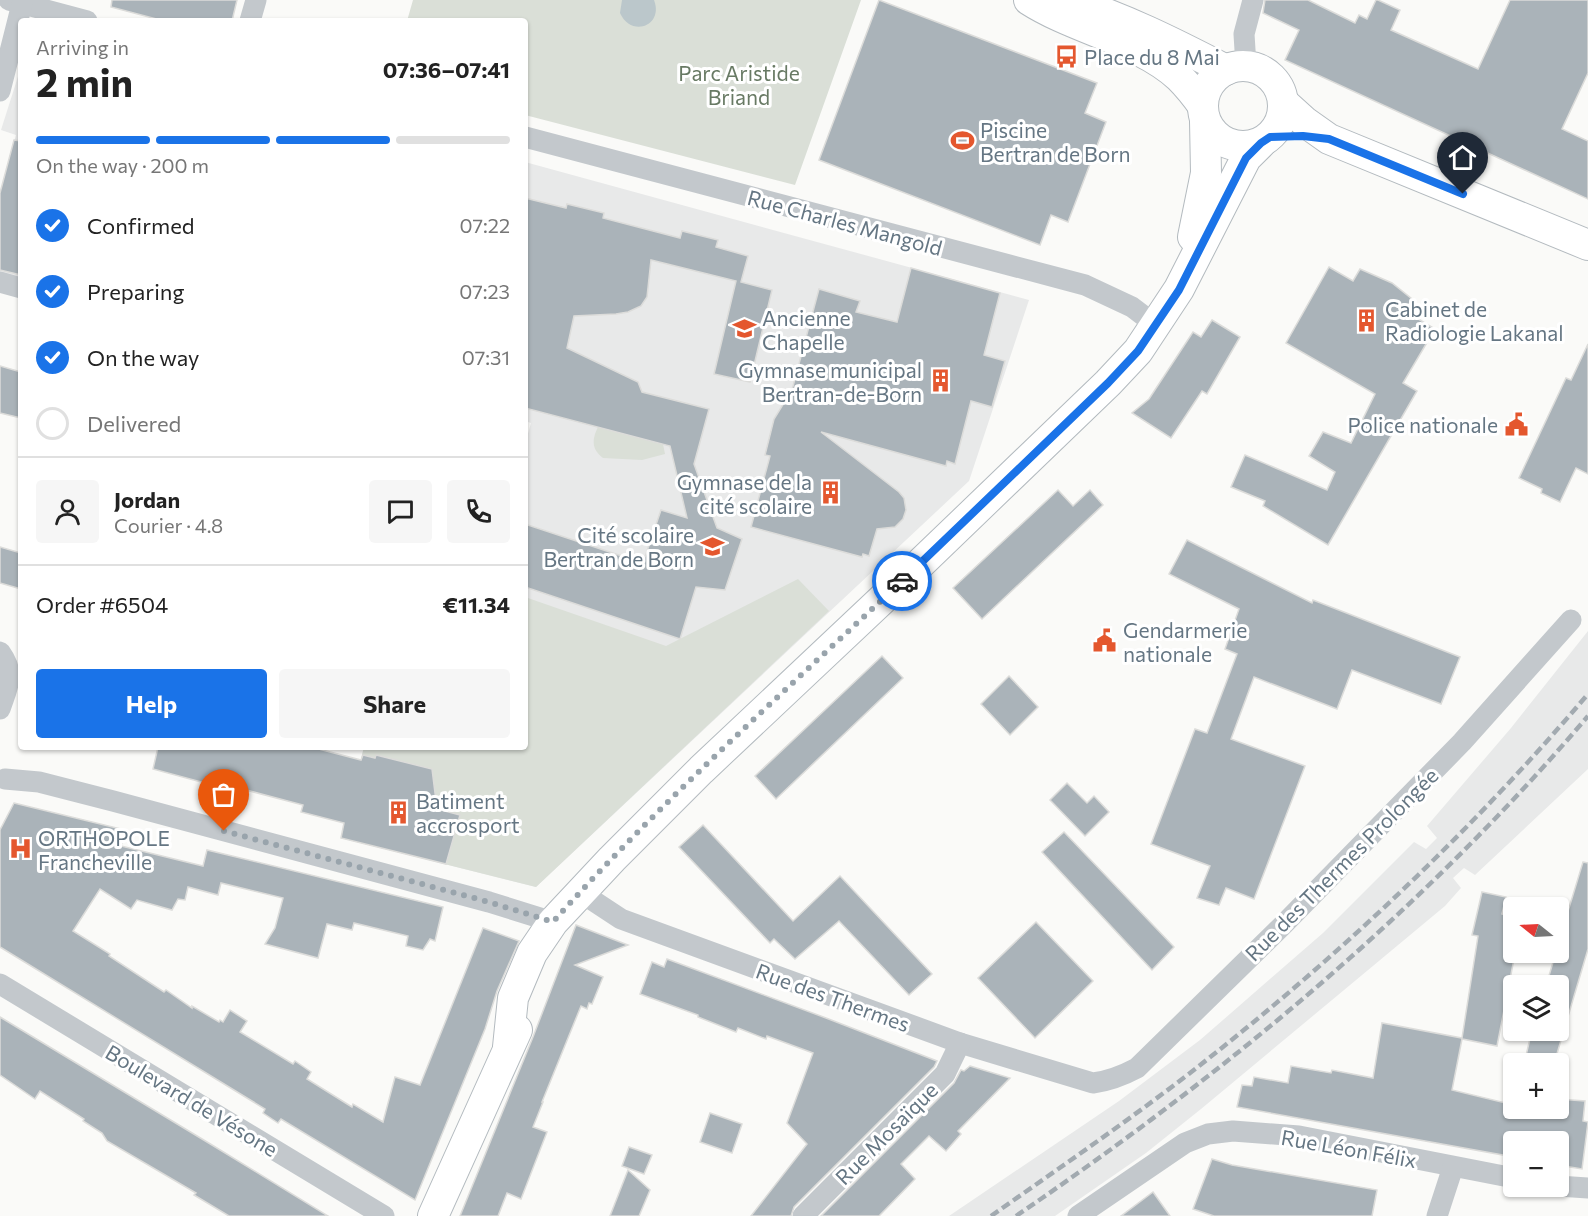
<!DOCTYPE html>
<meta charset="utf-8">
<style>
:root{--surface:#fff;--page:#f6f6f6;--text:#222;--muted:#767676;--line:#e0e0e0;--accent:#1a73e8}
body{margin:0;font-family:Commissioner,sans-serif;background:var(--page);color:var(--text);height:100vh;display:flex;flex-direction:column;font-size:22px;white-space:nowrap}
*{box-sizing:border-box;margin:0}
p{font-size:20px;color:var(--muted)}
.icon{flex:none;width:33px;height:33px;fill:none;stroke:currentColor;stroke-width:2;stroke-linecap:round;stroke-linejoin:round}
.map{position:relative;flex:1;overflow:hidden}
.side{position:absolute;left:18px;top:18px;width:510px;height:732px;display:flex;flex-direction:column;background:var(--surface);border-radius:6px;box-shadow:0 2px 4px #0004}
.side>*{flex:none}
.needle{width:39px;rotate:288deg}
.fabs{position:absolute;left:1503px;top:897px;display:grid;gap:12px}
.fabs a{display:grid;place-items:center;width:66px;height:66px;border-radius:6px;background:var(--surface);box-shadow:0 2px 4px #0004;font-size:30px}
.pin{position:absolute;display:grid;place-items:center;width:51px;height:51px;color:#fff;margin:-62px -26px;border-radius:50% 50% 50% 0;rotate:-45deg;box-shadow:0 0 6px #0007}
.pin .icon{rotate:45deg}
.courier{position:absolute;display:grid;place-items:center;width:60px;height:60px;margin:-30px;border:4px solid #1a73e8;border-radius:50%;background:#fff;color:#222;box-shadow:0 2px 8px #0007}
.overview em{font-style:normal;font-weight:700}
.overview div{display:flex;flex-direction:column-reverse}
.overview{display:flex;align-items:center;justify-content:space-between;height:102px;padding:0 18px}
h1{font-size:39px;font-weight:700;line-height:45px}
.bar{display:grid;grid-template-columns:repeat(4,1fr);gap:9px 6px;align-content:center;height:72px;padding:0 18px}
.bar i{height:8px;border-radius:4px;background:var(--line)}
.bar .active{background:var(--accent)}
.bar p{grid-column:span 4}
.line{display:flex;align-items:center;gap:15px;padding:0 18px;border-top:2px solid var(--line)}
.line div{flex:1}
.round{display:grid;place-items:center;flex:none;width:63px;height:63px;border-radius:6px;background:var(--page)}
ol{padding:0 18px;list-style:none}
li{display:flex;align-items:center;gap:18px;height:66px}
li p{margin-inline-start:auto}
li .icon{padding:6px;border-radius:50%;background:var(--accent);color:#fff;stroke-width:4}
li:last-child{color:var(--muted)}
li i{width:33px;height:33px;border:3px solid var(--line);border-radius:50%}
.primary-button{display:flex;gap:12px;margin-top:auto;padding:12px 18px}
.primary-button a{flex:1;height:69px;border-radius:6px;background:var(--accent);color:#fff;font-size:24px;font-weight:700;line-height:69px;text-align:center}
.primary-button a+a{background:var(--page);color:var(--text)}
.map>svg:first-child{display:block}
.built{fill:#e8e9e9}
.green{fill:#dadfd7}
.water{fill:#bbc7cb}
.building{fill:#aab3b9;stroke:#dcdcda;stroke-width:1.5}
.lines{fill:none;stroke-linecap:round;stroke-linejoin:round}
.secondary-casing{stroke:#b3babf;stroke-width:32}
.street{stroke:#c3c8cc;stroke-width:21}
.secondary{stroke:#fff;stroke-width:30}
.rail{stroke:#a2aab0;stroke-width:4.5;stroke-dasharray:9 4.5;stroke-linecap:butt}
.done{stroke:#99a4ac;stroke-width:6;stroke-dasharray:0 10.8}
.route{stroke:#1a73e8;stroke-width:8}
.labels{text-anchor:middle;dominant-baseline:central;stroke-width:6;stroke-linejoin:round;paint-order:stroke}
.poi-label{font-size:21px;fill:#657683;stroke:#fff;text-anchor:start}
.park-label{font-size:21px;fill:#687a64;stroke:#fff}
.street-label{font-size:21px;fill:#657683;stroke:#fff}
</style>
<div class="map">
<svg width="1588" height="1216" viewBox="0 0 1588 1216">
<rect width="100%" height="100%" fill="#fafaf8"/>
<g class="built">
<polygon points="21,67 21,279 0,274 0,193 16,135 1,130"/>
<polygon points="525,162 1029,300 969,481 536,887 341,838 364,747 525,747 525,444 531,423 525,421"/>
<polygon points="1588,631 1588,769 1475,875 1464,868 1453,878 1461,888 1445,906 1201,1109 1146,1153 1055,1216 949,1216 1119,1101 1200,1040 1323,933 1414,842 1426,849 1437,838 1427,826 1511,728"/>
</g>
<g class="green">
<polygon points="413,0 861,0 795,185 525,115 525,21 407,21"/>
<path d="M 598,427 L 663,444 L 665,454 L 642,460 L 603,458 C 591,449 592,439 598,427 Z"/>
<polygon points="798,579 829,611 536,887 341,838 364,747 525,747 525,597 666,646"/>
</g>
<path class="water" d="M 622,0 L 654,0 C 664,26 631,38 620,13 Z"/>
<g class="building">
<polygon points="112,0 237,0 232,21 164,21 111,7"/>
<polygon points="879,0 1097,83 1085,113 1106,122 1068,222 1051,215 1040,245 819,160"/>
<polygon points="1265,0 1308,0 1355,23 1359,15 1367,19 1376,0 1378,0 1400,10 1391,30 1478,69 1510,0 1588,0 1588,73 1562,129 1588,141 1588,199 1285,60 1299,30 1263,13"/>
<polygon points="14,140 21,141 21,275 0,270 0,193"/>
<polygon points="525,198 566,208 567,204 604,213 603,218 680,238 682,231 718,240 716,247 748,256 741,282 772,290 750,382 714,374 736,281 651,260 647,297 641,306 628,312 616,314 574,316 567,348 638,382 642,392 709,409 694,464 717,528 742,539 725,590 696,587 680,639 525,587 525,524 643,563 661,510 687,518 670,446 525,408"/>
<polygon points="1329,267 1353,281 1360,269 1392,283 1412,299 1405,311 1435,329 1403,383 1417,391 1328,545 1263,506 1265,501 1231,487 1245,455 1327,490 1335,472 1309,456 1323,432 1351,443 1375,394 1286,343"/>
<polygon points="911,268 1000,293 984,355 1005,361 992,407 971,401 955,464 947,461 946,466 821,432 899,492 904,498 906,510 903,519 895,527 877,529 869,556 863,554 862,557 751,527 770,456 765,455 774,419 792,390 819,289 860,301 856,312 897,322"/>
<polygon points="1212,320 1240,337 1207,394 1202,391 1171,438 1132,413 1149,399 1193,332 1201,337"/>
<polygon points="1588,344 1588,474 1576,468 1560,502 1541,493 1542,489 1519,478 1566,378 1571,380"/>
<polygon points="0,366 21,372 21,418 0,413"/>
<polygon points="1058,490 1073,506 1090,490 1103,505 982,619 953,588"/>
<polygon points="1187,540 1312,603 1313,600 1460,657 1441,704 1352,670 1337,709 1254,677 1231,739 1305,766 1254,899 1226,888 1219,905 1197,898 1210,866 1151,844 1195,729 1207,733 1237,654 1225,649 1239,609 1169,574"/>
<polygon points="0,547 21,553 21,589 0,583"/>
<polygon points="882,656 903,678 776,799 755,776"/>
<polygon points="1009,676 1038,707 1010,735 981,704"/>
<polygon points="158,747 311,747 361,760 363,755 375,758 376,755 432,769 437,809 460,815 446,864 341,838 344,823 301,812 303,805 227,785 227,789 153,769"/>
<polygon points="1067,783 1087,803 1094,796 1109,812 1085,836 1050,800"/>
<polygon points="14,803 125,830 121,846 203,866 207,850 443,907 435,941 430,939 423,950 406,946 408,936 354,923 352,930 327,924 318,958 265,944 275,928 283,898 221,883 218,895 188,887 185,900 178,899 172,910 137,900 131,909 100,889 73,931 110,954 109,956 164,992 166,990 192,1008 192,1006 219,1022 220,1020 223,1022 230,1010 247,1021 240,1032 293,1064 295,1061 311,1072 307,1079 352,1107 353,1104 383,1122 395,1077 420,1085 483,928 519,941 497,991 485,1029 415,1200 281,1119 278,1123 263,1113 265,1109 0,947 0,830"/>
<polygon points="703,825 793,921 840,876 932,974 909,995 839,921 795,959 774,939 770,943 679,847"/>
<polygon points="1064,832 1174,947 1152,970 1042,852"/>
<polygon points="1583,862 1588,863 1588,949 1564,1030 1558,1029 1558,986 1546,986 1556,952 1558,952 1558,944"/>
<polygon points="1482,892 1506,897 1502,914 1514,917 1514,959 1497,1046 1462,1039 1452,1090 1514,1105 1514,1108 1558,1108 1558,1099 1585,1101 1583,1121 1588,1122 1582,1169 1558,1165 1558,1142 1514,1142 1514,1157 1237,1107 1242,1085 1252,1086 1254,1077 1288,1083 1291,1066 1331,1073 1332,1070 1373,1078 1382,1023 1462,1038 1478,936 1472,935"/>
<polygon points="1036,922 1093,981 1035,1038 978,978"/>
<polygon points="576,925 628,945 575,965 603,977 592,1004 589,1003 587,1009 581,1006 542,1102 543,1102 533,1127 547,1132 521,1199 507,1193 498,1216 460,1216 533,1037"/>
<polygon points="667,959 826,1018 937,1061 934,1067 794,1207 791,1216 751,1216 807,1144 787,1123 813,1053 767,1036 766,1039 738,1028 736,1032 698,1017 698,1015 640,994 652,962 664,967"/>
<polygon points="0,1017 212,1145 328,1216 229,1216 194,1195 196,1193 107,1141 102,1133 83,1121 84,1119 40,1091 35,1099 0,1075"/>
<polygon points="1532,1030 1564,1030 1554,1064 1524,1064"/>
<polygon points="970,1066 1010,1078 958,1131 961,1134 946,1151 929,1136 901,1164 915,1179 879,1216 821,1216 954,1083 961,1070 964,1071"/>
<polygon points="710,1113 742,1124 732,1153 700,1142"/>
<polygon points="629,1147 652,1155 644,1174 622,1166"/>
<polygon points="1212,1159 1232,1165 1377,1190 1372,1216 1214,1216 1193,1209"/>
<polygon points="628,1170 650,1190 639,1216 610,1216"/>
<polygon points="1153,1192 1170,1216 1121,1216"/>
</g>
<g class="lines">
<defs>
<g id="secondary">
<path d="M 1029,0 C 1074,29 1140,41 1179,77 C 1188,86 1196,96 1203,106"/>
<path d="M 1067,0 C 1122,17 1174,43 1226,70"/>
<circle cx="1243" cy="106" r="40"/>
<polyline points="1284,103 1305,122 1329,139 1588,245"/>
<polyline points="1193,237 1206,173 1205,121"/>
<polyline points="508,1047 513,998 532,953 553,922 612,859 701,770 925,559 1108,383 1138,351 1179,289 1246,158 1261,143"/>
<polyline points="433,1216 517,1030"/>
</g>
</defs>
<use href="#secondary" class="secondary-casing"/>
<g class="street">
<polyline points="9,0 87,21"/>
<polyline points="250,21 256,0"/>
<polyline points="1246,66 1244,34 1253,0"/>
<polyline points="0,91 23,0"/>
<polyline points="525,137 1085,285 1132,307 1157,326"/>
<polyline points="0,282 21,288"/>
<path d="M 0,652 C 16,674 8,685 0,709"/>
<polyline points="5,779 39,782 113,801 489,902 553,922"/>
<path d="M 580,892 L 621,919 L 960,1043 L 1093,1083 C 1109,1081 1122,1076 1137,1068 L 1284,924 L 1462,742 L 1571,620"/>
<polyline points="0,984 384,1216"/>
<polyline points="1558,1186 1588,1188"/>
<polyline points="803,1216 945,1074 960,1043"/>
<polyline points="1078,1216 1185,1143 1208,1134 1233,1131 1299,1136 1514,1178"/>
<polyline points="1437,1216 1453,1167"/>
</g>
<use href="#secondary" class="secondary"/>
<g class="rail">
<path d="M 991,1216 C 1058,1169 1125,1123 1190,1073 C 1335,960 1469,834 1588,694"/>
<path d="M 1016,1216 C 1226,1073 1423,910 1588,716"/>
</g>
</g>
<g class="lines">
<path class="done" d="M 224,831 L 489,902 L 553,922 C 661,801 784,692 902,581"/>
<polyline class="route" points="902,581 1108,383 1138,351 1179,290 1246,158 1261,143 1270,137 1303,136 1329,139 1463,194"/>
</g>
<defs>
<symbol id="bus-bare" viewBox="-9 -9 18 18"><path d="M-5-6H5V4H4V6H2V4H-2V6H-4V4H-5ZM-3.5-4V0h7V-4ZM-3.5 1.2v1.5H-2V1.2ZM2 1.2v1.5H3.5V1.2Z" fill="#e4572e" stroke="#fff" stroke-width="2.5" paint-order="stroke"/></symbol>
<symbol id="stadium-bare" viewBox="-9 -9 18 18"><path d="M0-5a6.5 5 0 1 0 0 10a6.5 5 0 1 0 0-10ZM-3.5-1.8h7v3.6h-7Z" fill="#e4572e" stroke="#fff" stroke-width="2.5" paint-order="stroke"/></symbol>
<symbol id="building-bare" viewBox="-9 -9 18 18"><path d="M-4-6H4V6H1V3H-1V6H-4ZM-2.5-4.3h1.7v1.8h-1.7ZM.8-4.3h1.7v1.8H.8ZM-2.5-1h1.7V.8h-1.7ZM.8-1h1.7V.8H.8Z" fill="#e4572e" stroke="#fff" stroke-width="2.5" paint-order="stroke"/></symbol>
<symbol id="school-bare" viewBox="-9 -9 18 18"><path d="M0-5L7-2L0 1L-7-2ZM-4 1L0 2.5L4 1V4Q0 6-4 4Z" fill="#e4572e" stroke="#fff" stroke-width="2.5" paint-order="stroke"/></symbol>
<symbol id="civic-bare" viewBox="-9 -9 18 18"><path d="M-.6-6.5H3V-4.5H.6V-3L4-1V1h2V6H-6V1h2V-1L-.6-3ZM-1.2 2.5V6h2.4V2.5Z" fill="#e4572e" stroke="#fff" stroke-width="2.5" paint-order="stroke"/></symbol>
<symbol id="hospital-bare" viewBox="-9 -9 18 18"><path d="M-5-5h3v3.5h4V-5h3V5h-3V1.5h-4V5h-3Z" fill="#e4572e" stroke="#fff" stroke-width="2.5" paint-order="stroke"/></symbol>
</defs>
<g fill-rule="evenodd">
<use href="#bus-bare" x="1050" y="40" width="33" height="33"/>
<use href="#stadium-bare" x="946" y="124" width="33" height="33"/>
<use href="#building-bare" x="1350" y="304" width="33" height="33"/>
<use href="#school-bare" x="728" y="312" width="33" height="33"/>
<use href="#building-bare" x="924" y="364" width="33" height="33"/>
<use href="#civic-bare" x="1500" y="408" width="33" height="33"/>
<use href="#building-bare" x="814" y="476" width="33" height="33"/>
<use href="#school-bare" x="696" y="530" width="33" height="33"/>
<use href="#civic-bare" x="1088" y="624" width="33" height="33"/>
<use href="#building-bare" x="382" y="796" width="33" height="33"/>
<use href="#hospital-bare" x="4" y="832" width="33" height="33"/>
</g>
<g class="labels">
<g class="poi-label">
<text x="1084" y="56">Place du 8 Mai</text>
<text x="980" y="129">Piscine<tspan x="980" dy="24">Bertran de Born</tspan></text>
<text x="1385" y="308">Cabinet de<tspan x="1385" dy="24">Radiologie Lakanal</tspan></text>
<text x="762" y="317">Ancienne<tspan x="762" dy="24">Chapelle</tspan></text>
<text x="922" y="369" text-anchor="end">Gymnase municipal<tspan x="922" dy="24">Bertran-de-Born</tspan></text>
<text x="1498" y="424" text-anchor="end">Police nationale</text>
<text x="812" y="481" text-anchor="end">Gymnase de la<tspan x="812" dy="24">cité scolaire</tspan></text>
<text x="694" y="534" text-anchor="end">Cité scolaire<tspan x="694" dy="24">Bertran de Born</tspan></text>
<text x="1123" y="629">Gendarmerie<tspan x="1123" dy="24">nationale</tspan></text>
<text x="416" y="800">Batiment<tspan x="416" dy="24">accrosport</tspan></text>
<text x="38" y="837">ORTHOPOLE<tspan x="38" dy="24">Francheville</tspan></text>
</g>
<g class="park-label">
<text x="739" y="72">Parc Aristide<tspan x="739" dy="24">Briand</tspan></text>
</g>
<g class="street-label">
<text transform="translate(845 222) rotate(15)">Rue Charles Mangold</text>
<text transform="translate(1341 864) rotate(-45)">Rue des Thermes Prolongée</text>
<text transform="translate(833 997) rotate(20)">Rue des Thermes</text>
<text transform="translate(192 1100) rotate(31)">Boulevard de Vésone</text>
<text transform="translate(886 1133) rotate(-45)">Rue Mosaïque</text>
<text transform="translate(1349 1148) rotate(10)">Rue Léon Félix</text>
</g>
</g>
</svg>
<div class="fabs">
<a><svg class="needle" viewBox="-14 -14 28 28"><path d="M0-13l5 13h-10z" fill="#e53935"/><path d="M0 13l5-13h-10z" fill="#767676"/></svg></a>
<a><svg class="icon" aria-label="layers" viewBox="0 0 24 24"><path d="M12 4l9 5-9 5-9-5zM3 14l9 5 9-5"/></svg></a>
<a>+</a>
<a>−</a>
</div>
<div class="pin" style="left:224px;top:831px;background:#ea580c"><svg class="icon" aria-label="bag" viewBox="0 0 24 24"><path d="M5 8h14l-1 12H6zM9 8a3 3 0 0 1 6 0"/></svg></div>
<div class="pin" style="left:1463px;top:194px;background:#1f2937"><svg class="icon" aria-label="home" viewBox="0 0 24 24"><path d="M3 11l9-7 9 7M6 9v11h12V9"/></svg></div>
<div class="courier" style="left:902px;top:581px"><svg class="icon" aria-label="car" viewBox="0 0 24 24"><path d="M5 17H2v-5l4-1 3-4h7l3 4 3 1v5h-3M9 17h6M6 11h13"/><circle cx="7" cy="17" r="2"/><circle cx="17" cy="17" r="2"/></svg></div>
<section class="side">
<div class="overview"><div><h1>2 min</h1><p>Arriving in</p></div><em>07:36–07:41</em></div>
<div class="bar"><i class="active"></i><i class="active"></i><i class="active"></i><i></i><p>On the way · 200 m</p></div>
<ol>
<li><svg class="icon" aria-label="check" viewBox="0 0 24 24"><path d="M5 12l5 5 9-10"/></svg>Confirmed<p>07:22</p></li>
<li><svg class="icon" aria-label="check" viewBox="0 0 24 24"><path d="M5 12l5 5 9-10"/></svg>Preparing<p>07:23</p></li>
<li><svg class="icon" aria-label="check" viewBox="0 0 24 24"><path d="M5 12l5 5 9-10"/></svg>On the way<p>07:31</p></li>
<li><i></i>Delivered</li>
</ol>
<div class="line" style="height:108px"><a class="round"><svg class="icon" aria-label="person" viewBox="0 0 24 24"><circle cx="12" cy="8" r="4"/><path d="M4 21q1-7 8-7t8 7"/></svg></a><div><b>Jordan</b><p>Courier · 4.8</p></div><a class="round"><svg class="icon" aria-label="chat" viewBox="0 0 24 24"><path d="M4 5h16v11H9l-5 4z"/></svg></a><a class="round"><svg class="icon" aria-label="phone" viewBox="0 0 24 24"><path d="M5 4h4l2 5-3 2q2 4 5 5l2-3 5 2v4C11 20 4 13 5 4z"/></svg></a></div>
<div class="line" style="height:78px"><div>Order #6504</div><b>€11.34</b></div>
<div class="primary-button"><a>Help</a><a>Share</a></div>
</section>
</div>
